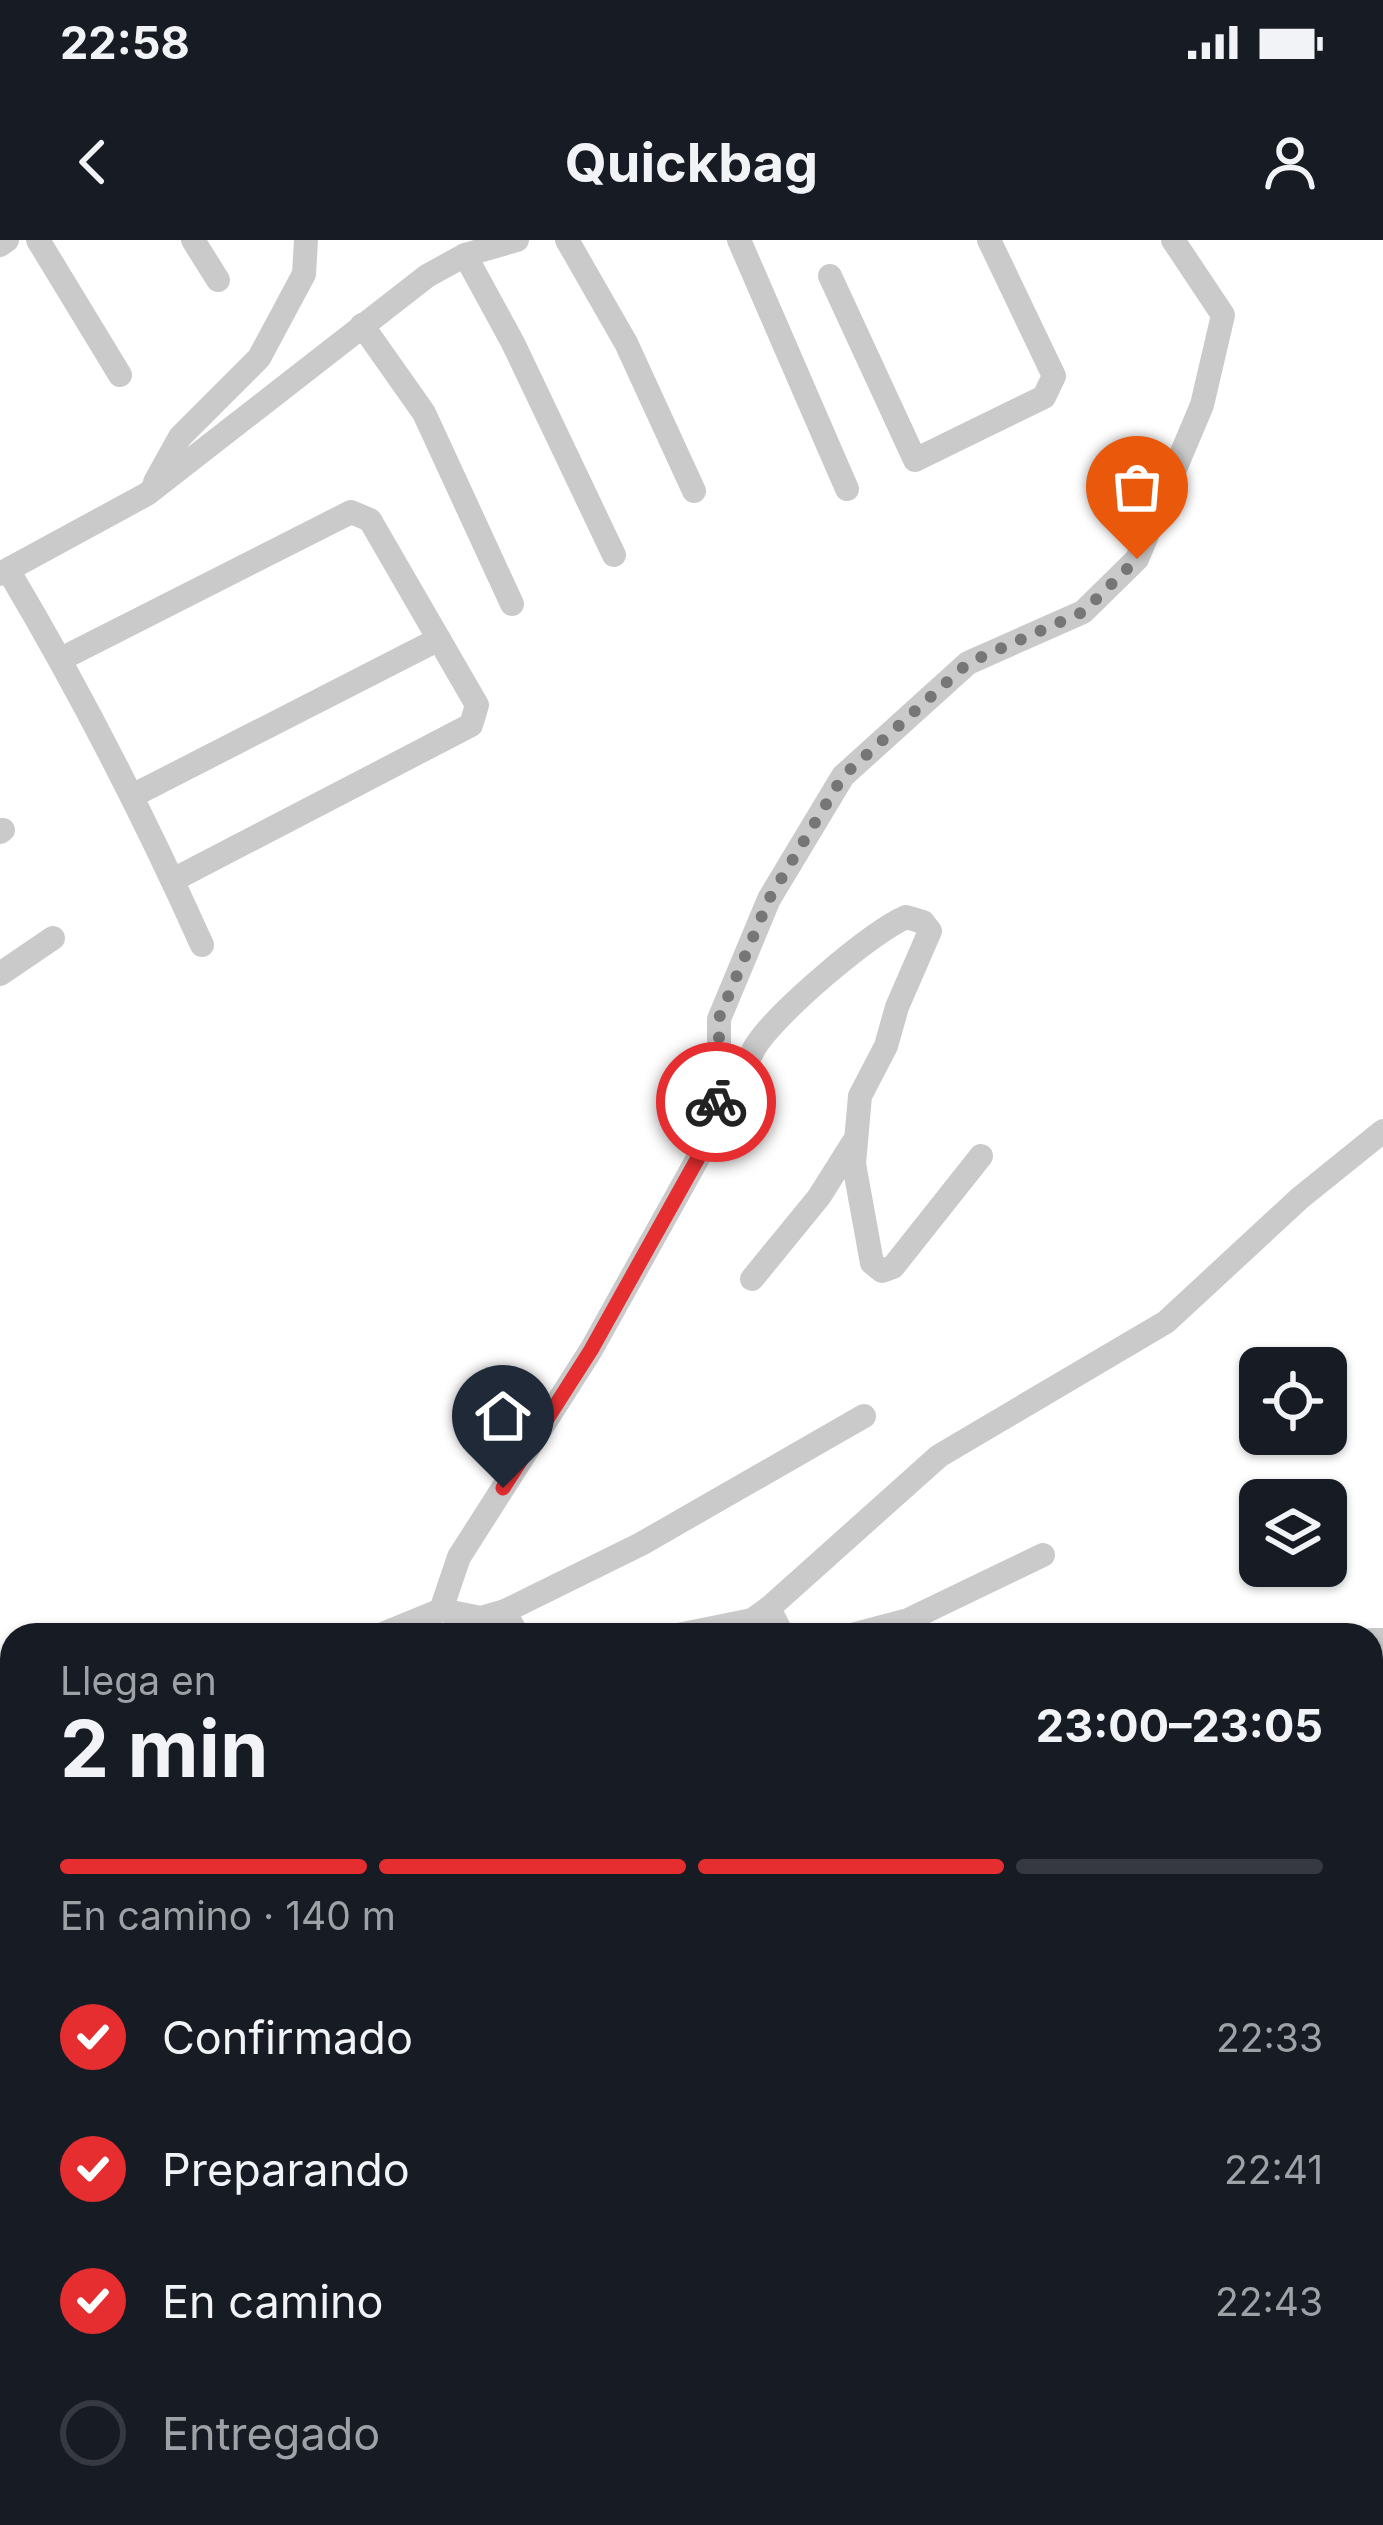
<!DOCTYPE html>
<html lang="es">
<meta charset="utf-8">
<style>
:root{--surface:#171b24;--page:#242831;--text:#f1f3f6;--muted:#9ea1a6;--line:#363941;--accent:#e62e31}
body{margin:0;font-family:Inter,sans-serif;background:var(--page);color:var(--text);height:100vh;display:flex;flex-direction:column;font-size:45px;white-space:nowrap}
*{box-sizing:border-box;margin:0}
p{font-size:39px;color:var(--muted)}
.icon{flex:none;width:66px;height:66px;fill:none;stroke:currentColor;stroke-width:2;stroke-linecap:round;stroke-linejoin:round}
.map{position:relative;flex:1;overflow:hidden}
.sheet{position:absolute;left:0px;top:1383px;width:1383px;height:903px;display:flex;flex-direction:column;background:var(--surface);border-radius:36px 36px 0 0;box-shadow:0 3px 9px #0004}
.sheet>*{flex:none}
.tools{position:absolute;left:1239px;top:1107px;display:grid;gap:24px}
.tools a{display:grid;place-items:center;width:108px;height:108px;border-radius:18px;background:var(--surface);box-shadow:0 3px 9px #0004;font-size:60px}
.pin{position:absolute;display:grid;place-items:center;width:102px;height:102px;color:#fff;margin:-123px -51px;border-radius:50% 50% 50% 0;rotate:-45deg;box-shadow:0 0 12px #0007}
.pin .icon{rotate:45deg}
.courier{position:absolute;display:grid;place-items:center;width:120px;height:120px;margin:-60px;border:9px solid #e62e31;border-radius:50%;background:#fff;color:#222;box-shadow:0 3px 15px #0007}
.summary em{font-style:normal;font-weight:700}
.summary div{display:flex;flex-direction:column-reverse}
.summary{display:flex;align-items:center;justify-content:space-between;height:204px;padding:0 60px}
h1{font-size:78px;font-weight:700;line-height:90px}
.bar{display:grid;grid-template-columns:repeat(4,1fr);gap:18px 12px;align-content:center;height:144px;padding:0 60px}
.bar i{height:15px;border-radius:9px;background:var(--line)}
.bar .selected{background:var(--accent)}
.bar p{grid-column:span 4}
ol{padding:0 60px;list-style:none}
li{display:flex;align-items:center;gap:36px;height:132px}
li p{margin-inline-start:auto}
li .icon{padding:12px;border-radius:50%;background:var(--accent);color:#fff;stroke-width:4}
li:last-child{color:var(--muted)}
li i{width:66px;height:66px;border:6px solid var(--line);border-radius:50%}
.status{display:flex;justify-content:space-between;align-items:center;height:84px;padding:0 60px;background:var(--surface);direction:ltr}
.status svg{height:33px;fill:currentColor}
header{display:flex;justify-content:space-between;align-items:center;height:156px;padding:0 60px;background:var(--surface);font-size:54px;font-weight:700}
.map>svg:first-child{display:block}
.green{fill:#e2ebda}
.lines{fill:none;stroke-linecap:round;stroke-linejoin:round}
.stream{stroke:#c6dbeb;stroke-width:6}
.street{stroke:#cacaca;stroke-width:24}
.wall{fill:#8a8a8a}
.shaded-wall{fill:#5a5a5a}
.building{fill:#141414;stroke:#5a5a5a;stroke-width:3}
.done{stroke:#767676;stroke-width:12;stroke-dasharray:0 21.6}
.route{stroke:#e62e31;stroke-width:15}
</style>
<div class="status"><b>22:58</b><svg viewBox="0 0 49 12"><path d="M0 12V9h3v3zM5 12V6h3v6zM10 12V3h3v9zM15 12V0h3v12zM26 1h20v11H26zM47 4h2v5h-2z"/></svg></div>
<header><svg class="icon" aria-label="back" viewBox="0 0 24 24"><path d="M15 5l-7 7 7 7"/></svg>Quickbag<svg class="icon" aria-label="person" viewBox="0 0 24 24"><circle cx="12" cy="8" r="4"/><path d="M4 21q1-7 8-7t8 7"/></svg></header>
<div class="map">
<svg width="1383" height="2285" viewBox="0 0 1383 2285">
<rect width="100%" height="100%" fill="#fff"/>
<polygon class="green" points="12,2188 12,2267 0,2278 0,2189"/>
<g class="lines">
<polyline class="stream" points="0,2237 12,2228"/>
<g class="street">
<polyline points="38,0 120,135"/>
<polyline points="193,0 218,40"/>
<polyline points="567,0 626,103 694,251"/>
<polyline points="739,0 847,249"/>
<polyline points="0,5 7,0"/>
<polyline points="465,15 513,103 614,315"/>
<polyline points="830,36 915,220 1044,157 1054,136 989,0"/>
<polyline points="362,85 424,173 512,364"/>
<polyline points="155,242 180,197 259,118 304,34 306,0"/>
<path d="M 8,330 C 80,451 144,576 202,705"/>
<polyline points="0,334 147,254 427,36 465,15 517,0"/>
<polyline points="61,419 351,272 370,280 477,465 471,485 173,640"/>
<polyline points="132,556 439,399"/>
<polyline points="0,592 3,590"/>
<polyline points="0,734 53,698"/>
<path d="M 705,907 C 741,869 733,845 755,807 C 776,773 870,693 906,677 L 923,682 L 930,691 L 897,767 L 886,806 L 860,856 L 854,924 L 872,1023 L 882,1031 L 893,1027 L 981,916"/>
<polyline points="752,1039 819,957 853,903"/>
<polyline points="769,1368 781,1392 789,1395"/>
<polyline points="441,1370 481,1378 505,1371 641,1304 864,1176"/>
<polyline points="505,1371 517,1395"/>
<polyline points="380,1395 441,1370 459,1317 591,1110 703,909 719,848 719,779 769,659 843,536 968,423 1083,372 1137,319 1202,165 1223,75 1173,0"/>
<polyline points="678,1395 752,1380 769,1368 939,1216 1166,1082 1300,958 1383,891"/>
<polyline points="851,1395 908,1380 1043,1315"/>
<polyline points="1371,1400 1383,1400"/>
<polyline points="0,1933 12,1936"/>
<polyline points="332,2274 334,2285"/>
<polyline points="539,2274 557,2285"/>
<polyline points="487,2285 528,2274"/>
</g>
</g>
<g class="wall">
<polygon points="1371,1744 1383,1766 1383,1864 1371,1842"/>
<polygon points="890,2274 971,2274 971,2275 939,2285 894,2285"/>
<polygon points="1004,2274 1046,2274 1048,2278 1131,2285 1008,2285"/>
</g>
<g class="shaded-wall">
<rect x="894" y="2274" width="7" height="11"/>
<polygon points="930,2274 971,2274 971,2275 939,2285 914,2285"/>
<polygon points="1249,2274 1265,2274 1257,2285 1241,2285"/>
</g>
<g class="building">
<polygon points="1371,1744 1383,1766 1383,1841 1371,1819"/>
<polygon points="905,2274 933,2274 935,2278 908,2285"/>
<polygon points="1011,2274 1046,2274 1048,2278 1061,2274 1128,2274 1131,2285 1015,2285"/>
<polygon points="1199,2274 1249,2274 1241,2285 1191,2285"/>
<polygon points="1326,2274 1347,2274 1363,2285 1318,2285"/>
</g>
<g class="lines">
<polyline class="done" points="716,862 719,848 719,778 769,659 843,536 968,423 1083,372 1137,319"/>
<polyline class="route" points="503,1248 591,1110 703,909 716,862"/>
</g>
</svg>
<div class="tools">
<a><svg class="icon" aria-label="locate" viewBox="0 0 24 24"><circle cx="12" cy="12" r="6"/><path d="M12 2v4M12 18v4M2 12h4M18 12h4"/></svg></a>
<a><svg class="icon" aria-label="layers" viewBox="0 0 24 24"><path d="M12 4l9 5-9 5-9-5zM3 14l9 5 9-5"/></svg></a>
</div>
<div class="pin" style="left:1137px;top:319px;background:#ea580c"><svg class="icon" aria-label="bag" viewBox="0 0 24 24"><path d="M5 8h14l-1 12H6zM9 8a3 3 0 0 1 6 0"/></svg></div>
<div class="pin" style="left:503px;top:1248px;background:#1f2937"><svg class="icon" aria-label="home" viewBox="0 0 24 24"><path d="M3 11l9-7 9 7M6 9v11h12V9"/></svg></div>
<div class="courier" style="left:716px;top:862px"><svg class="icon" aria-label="bike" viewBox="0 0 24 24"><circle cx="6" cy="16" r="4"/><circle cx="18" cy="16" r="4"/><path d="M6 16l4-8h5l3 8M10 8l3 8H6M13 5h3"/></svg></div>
<section class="sheet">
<div class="summary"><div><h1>2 min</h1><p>Llega en</p></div><em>23:00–23:05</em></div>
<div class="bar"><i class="selected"></i><i class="selected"></i><i class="selected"></i><i></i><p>En camino · 140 m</p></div>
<ol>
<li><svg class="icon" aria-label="check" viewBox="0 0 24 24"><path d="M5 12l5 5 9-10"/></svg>Confirmado<p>22:33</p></li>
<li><svg class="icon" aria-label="check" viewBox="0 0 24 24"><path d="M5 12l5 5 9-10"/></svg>Preparando<p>22:41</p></li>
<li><svg class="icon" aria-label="check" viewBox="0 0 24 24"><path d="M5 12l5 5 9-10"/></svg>En camino<p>22:43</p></li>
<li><i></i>Entregado</li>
</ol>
</section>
</div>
